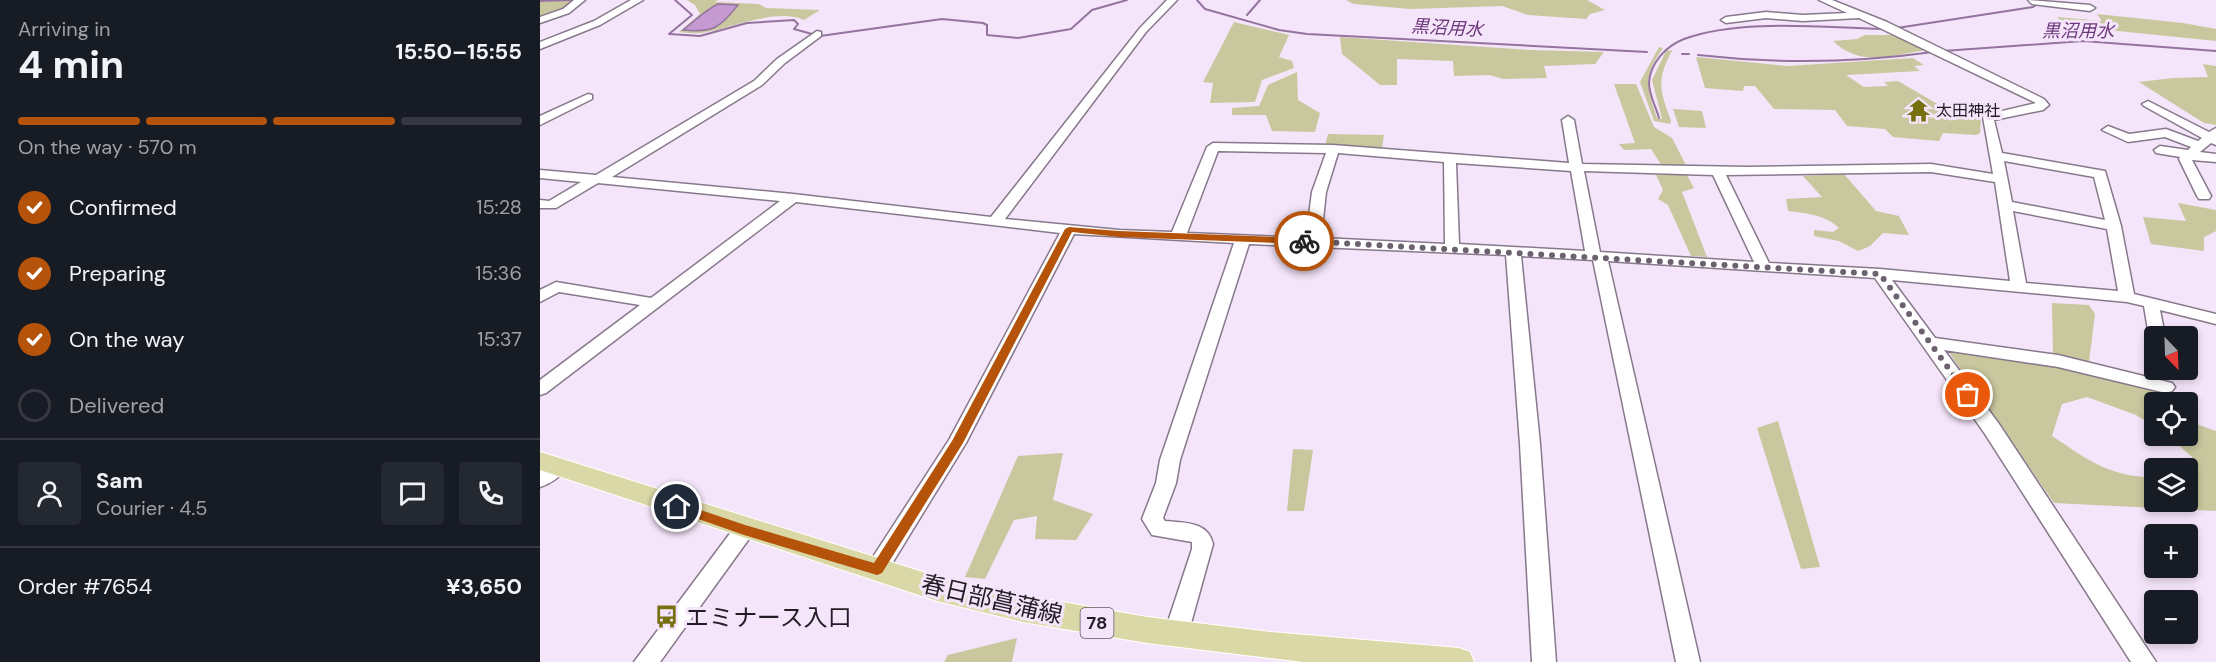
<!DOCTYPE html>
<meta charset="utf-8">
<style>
:root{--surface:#171b24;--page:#242831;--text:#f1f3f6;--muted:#9ea1a6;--line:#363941;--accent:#b45309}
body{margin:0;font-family:"DM Sans","Noto Sans JP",sans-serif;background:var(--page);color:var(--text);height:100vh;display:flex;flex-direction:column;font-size:22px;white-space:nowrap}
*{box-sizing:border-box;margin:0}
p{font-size:20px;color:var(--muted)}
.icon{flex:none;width:33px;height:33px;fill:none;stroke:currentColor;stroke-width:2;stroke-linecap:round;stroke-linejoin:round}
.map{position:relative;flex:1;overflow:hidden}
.drawer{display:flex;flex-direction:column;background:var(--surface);width:540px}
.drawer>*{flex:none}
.needle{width:39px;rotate:157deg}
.tools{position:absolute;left:1604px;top:326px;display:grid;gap:12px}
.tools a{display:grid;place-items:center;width:54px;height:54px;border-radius:6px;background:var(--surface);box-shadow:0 3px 9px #0003;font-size:30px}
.pin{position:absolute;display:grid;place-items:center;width:51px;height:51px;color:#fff;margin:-26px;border:3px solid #fff;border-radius:50%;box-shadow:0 2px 6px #0007}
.courier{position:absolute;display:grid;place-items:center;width:60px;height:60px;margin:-30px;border:4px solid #b45309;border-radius:50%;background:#fff;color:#222;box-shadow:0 2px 8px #0007}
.headline em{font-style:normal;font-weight:700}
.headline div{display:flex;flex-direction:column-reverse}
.headline{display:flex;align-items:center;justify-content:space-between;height:102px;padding:0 18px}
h1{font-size:39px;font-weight:700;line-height:45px}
.bar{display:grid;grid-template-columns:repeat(4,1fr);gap:9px 6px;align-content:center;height:72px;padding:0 18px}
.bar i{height:8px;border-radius:4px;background:var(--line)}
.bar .on{background:var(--accent)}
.bar p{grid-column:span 4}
.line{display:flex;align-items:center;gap:15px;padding:0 18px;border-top:2px solid var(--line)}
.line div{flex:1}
.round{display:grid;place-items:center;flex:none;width:63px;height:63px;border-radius:6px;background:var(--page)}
ol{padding:0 18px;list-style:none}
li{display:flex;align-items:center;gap:18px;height:66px}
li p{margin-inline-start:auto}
li .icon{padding:6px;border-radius:50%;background:var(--accent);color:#fff;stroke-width:4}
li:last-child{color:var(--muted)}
li i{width:33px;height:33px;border:3px solid var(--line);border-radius:50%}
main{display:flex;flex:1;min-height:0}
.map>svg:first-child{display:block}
.green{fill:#c9c79d}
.water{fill:#c59ad2;stroke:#94749e;stroke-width:1.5}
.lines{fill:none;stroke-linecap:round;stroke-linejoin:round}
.stream{stroke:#94749e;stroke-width:2}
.minor-casing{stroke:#87788b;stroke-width:3}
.major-casing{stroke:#fff;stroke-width:2}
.minor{fill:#fff;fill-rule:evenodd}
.major{fill:#dad8a6;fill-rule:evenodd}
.route{fill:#b45309}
.done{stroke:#6c626f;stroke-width:6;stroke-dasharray:0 10.8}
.labels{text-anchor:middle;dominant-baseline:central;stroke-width:6;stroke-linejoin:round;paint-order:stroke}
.far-poi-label{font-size:16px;fill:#221c24;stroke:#f5e5fa;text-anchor:start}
.far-water-label{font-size:18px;font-style:italic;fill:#6b367b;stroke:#f5e5fa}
.shield{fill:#f5e5fa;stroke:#615864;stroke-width:1.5}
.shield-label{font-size:18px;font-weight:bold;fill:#221c24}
.near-street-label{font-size:24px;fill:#221c24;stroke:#f5e5fa}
.near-poi-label{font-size:24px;fill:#221c24;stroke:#f5e5fa;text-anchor:start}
</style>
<main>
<section class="drawer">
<div class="headline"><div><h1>4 min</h1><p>Arriving in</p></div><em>15:50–15:55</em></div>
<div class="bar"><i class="on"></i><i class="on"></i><i class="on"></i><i></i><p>On the way · 570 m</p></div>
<ol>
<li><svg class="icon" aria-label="check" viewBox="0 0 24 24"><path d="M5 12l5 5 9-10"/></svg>Confirmed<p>15:28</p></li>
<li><svg class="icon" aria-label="check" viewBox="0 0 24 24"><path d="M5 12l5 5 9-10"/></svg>Preparing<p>15:36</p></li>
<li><svg class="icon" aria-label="check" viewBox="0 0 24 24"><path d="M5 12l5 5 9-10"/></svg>On the way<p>15:37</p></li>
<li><i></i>Delivered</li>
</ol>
<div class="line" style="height:108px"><a class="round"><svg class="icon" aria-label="person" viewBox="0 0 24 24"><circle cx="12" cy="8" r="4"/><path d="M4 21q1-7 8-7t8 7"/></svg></a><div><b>Sam</b><p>Courier · 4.5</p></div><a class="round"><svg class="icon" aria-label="chat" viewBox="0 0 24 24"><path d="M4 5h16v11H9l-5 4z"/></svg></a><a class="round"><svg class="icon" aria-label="phone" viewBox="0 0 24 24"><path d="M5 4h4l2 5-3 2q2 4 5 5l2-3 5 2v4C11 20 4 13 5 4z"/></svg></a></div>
<div class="line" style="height:78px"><div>Order #7654</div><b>¥3,650</b></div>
</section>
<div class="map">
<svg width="1676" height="662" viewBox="0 0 1676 662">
<rect width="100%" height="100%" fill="#f5e5fa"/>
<g class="green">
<polygon points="38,0 30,8 0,18 0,2"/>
<path d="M 147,0 L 178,0 L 175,2 L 219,4 L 226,8 L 280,10 L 264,20 C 238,8 193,27 167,32 C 158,34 148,33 139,32 L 160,14 L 155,5 Z"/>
<polygon points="806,0 1047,0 1065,10 1050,14 1046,19 988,15 962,6 870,9 814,4"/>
<polygon points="1557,14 1643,23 1676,29 1676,41 1539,27 1520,23 1518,17 1562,21"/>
<polygon points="694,22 749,35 739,57 752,61 754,68 722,80 715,102 670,103 673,83 663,82"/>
<path d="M 1325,35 L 1355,35 L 1387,50 C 1352,55 1321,68 1293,41 L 1317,39 Z"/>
<polygon points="800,37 989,50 1064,52 1055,64 1004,66 1007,78 963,79 950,75 914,76 913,61 857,59 857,85 840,85 802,54"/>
<path d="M 1119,47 L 1123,48 C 1102,78 1107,86 1117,118 L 1122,119 L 1112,80 L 1126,51 L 1133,50 C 1130,53 1130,55 1127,61 C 1116,85 1123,97 1131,121 L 1130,124 L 1114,121 L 1100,82 Z"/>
<polygon points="1156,57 1247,66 1373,58 1384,65 1374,66 1380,71 1306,75 1324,87 1348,86 1344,82 1358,81 1408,110 1427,109 1429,113 1441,118 1440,133 1436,135 1403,133 1399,141 1353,137 1345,129 1307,126 1295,110 1234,109 1215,86 1204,86 1203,91 1165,88"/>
<polygon points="1663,64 1676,66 1676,125 1664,123 1599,82 1633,78 1668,77"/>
<polygon points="757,72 758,100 780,113 775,132 732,131 726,115 692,115 692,108 719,106 728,85"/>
<polygon points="1074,84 1096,84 1114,127 1132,138 1147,167 1122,166 1111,149 1084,150 1079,144 1095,143"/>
<polygon points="1133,109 1162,111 1166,128 1139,127"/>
<polygon points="788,134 844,135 842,149 785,146"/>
<path d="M 1304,174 L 1336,211 L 1359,216 L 1369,235 L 1343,233 L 1330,246 L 1318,251 L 1299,241 L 1274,236 L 1274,230 L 1293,232 L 1299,228 C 1286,215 1265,213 1248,211 L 1246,199 L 1282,197 L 1263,176 Z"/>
<polygon points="1116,175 1147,175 1154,188 1142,192 1167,257 1151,256 1128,205 1118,199 1123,190"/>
<polygon points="1638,203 1676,210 1676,231 1664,237 1664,251 1611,244 1603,217 1646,221"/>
<polygon points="1512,303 1549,305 1555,314 1549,362 1513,354"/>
<path d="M 1408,351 L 1540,371 L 1628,394 L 1636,402 L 1614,402 L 1614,426 L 1596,415 L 1547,397 L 1522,404 L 1512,436 C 1550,461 1566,475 1614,478 L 1614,501 L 1647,501 L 1647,468 L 1653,458 L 1627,435 L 1647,435 L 1647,413 L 1659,425 L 1676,431 L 1676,511 L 1514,503 Z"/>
<polygon points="1238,421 1280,567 1261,569 1217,428"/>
<polygon points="753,449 773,450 764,511 747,511"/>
<polygon points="523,453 513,500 553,514 536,540 495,539 497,516 474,520 445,579 425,577 478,456"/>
<polygon points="477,638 472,662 404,662 408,655"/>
</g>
<path class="water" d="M 178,4 L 198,5 C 179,28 174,33 143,30 C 156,20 164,11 178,4 Z"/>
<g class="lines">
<g class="stream">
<polyline points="135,0 152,15 129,34 160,36 207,23 254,20 258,24 254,29 272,34"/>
<polyline points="657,0 665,9 739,30 767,34 1107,52"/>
<polyline points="0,1 32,0"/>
<polyline points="707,15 720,0"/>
<polyline points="1357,28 1493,7 1504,0"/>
<polyline points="280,36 402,19 443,23 447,25 447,35 478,38 531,29 552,10 587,0"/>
<polyline points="1403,51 1543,41 1676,51"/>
<polyline points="1142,54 1149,54"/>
<path d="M 1158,55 C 1237,64 1314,63 1393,52"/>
<path d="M 1119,118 C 1116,107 1109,95 1109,83 C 1110,63 1126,46 1144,39 C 1200,18 1286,28 1345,29"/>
</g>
<defs>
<g id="minor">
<polygon points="34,0 45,0 29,13 0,23 0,17 23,9"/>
<polygon points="91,0 103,0 60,25 0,49 0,42 54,21"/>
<path d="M 627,0 L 637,0 L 606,32 L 465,219 L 579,230 L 632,232 L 667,147 L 673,143 L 793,145 L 1029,163 L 1022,120 L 1028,116 L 1034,120 L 1042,164 L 1207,167 L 1391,164 L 1453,174 L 1443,117 L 1445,115 L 1496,103 L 1319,18 L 1263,21 L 1226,18 L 1186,23 L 1181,20 L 1186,17 L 1226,12 L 1263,15 L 1307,13 L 1279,0 L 1292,0 L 1347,22 L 1504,99 L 1509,105 L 1503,110 L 1454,120 L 1462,153 L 1565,171 L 1581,226 L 1594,294 L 1676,314 L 1676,324 L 1620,310 L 1625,336 L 1614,336 L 1614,340 L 1609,336 L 1604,306 L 1587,302 L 1352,280 L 1395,338 L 1518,355 L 1632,383 L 1635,387 L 1632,391 L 1626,393 L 1518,367 L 1404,350 L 1459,424 L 1616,662 L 1591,662 L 1445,434 L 1335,278 L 1068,261 L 1160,662 L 1136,662 L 1053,260 L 981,256 L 1000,444 L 1016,662 L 992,662 L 980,444 L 966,255 L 709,244 L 640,460 L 636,483 L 623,518 L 625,521 C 644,523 668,521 673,544 L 648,634 L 644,641 L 636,644 L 628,641 L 624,634 L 652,549 L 652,542 L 612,535 L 602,519 L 616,483 L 620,460 L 694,243 L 534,234 L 426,443 L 345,575 L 337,578 L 329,575 L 326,569 L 329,563 L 409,440 L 520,233 L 256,202 L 6,393 L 0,395 L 0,380 L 100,305 L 19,292 L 0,302 L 0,290 L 16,282 L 111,298 L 240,201 L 58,183 L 16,208 L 0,208 L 0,200 L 9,201 L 41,182 L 0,178 L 0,170 L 56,175 L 214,81 L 237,59 L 277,31 L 281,32 L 281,36 L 245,63 L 222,85 L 72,177 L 253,194 L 451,217 L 600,28 ZM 678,151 L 786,153 L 772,192 L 766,238 L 647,233 ZM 798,153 L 904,162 L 905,244 L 781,238 L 786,192 ZM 1464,161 L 1554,177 L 1565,220 L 1472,202 ZM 916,163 L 1031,171 L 1045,251 L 919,244 ZM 1044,171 L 1173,175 L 1214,262 L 1060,252 ZM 1391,172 L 1455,182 L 1470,281 L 1340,269 L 1229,263 L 1186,175 ZM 1473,211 L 1567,229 L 1578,291 L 1486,283 Z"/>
<polygon points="1488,0 1550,5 1555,8 1550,11 1492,4"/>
<polygon points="48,94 52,95 52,99 0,125 0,116"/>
<polygon points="1608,101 1669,132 1676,128 1676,145 1671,143 1660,152 1676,154 1676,162 1652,160 1671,196 1669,199 1659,199 1657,196 1639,159 1640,157 1616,153 1614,150 1620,146 1648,150 1651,147 1625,137 1588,142 1562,130 1568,126 1589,134 1626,129 1658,141 1662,138 1604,106 1602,104"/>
<path d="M 18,459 L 25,461 L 28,466 C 22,476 10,484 0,487 L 0,469 Z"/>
<polygon points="204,522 211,524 214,530 211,536 120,662 94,662 197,524"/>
</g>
<polygon id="major" points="0,452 421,584 607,617 731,632 919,648 930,652 934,662 763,662 607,643 483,622 397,601 0,470"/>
</defs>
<use href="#minor" class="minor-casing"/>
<use href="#major" class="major-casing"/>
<use href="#minor" class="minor"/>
<use href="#major" class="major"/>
</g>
<polygon class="route" points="529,227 579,231 764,238 769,241 764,244 579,237 532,232 423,443 342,573 337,575 204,535 133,510 133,504 137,502 205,525 334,563 412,441 525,229"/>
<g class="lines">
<polyline class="done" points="764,241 1340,274 1428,395"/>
</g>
<defs>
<symbol id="temple-bare" viewBox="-9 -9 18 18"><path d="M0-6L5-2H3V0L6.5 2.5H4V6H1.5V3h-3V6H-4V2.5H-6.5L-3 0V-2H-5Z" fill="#767011" stroke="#f5e5fa" stroke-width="2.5" paint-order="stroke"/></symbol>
<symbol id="bus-bare" viewBox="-9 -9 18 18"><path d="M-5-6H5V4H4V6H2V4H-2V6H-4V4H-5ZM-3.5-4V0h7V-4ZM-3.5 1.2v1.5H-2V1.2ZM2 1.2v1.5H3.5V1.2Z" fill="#767011" stroke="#f5e5fa" stroke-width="2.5" paint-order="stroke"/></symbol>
</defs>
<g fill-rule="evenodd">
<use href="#temple-bare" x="1362" y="94" width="33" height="33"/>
<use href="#bus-bare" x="110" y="600" width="33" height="33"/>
</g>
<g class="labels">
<g class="far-poi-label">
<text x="1396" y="110">太田神社</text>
</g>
<g class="far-water-label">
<text transform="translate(907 28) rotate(3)">黒沼用水</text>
<text x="1538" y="31">黒沼用水</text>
</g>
<rect class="shield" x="540.5" y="608" width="33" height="30" rx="4.5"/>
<g class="shield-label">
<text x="557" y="623">78</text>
</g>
<g class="near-street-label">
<text transform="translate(452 599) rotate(13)">春日部菖蒲線</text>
</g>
<g class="near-poi-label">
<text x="145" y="617">エミナース入口</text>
</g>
</g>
</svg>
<div class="tools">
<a><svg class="needle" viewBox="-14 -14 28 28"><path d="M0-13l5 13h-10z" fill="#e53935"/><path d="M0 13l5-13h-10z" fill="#9ea1a6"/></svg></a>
<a><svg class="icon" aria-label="locate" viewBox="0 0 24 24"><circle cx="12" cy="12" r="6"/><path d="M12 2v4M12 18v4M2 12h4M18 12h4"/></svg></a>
<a><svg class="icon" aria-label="layers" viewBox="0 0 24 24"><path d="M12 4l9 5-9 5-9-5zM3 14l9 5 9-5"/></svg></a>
<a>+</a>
<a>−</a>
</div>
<div class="pin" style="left:1428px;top:395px;background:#ea580c"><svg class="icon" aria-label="bag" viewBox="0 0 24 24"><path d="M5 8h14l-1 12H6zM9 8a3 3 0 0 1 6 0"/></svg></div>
<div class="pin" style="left:137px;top:507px;background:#1f2937"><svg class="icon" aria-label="home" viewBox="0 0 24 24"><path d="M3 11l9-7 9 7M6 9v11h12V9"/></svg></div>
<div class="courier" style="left:764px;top:241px"><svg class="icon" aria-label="bike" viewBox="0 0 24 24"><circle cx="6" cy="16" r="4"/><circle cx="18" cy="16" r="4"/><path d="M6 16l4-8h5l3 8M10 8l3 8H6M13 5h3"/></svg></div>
</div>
</main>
